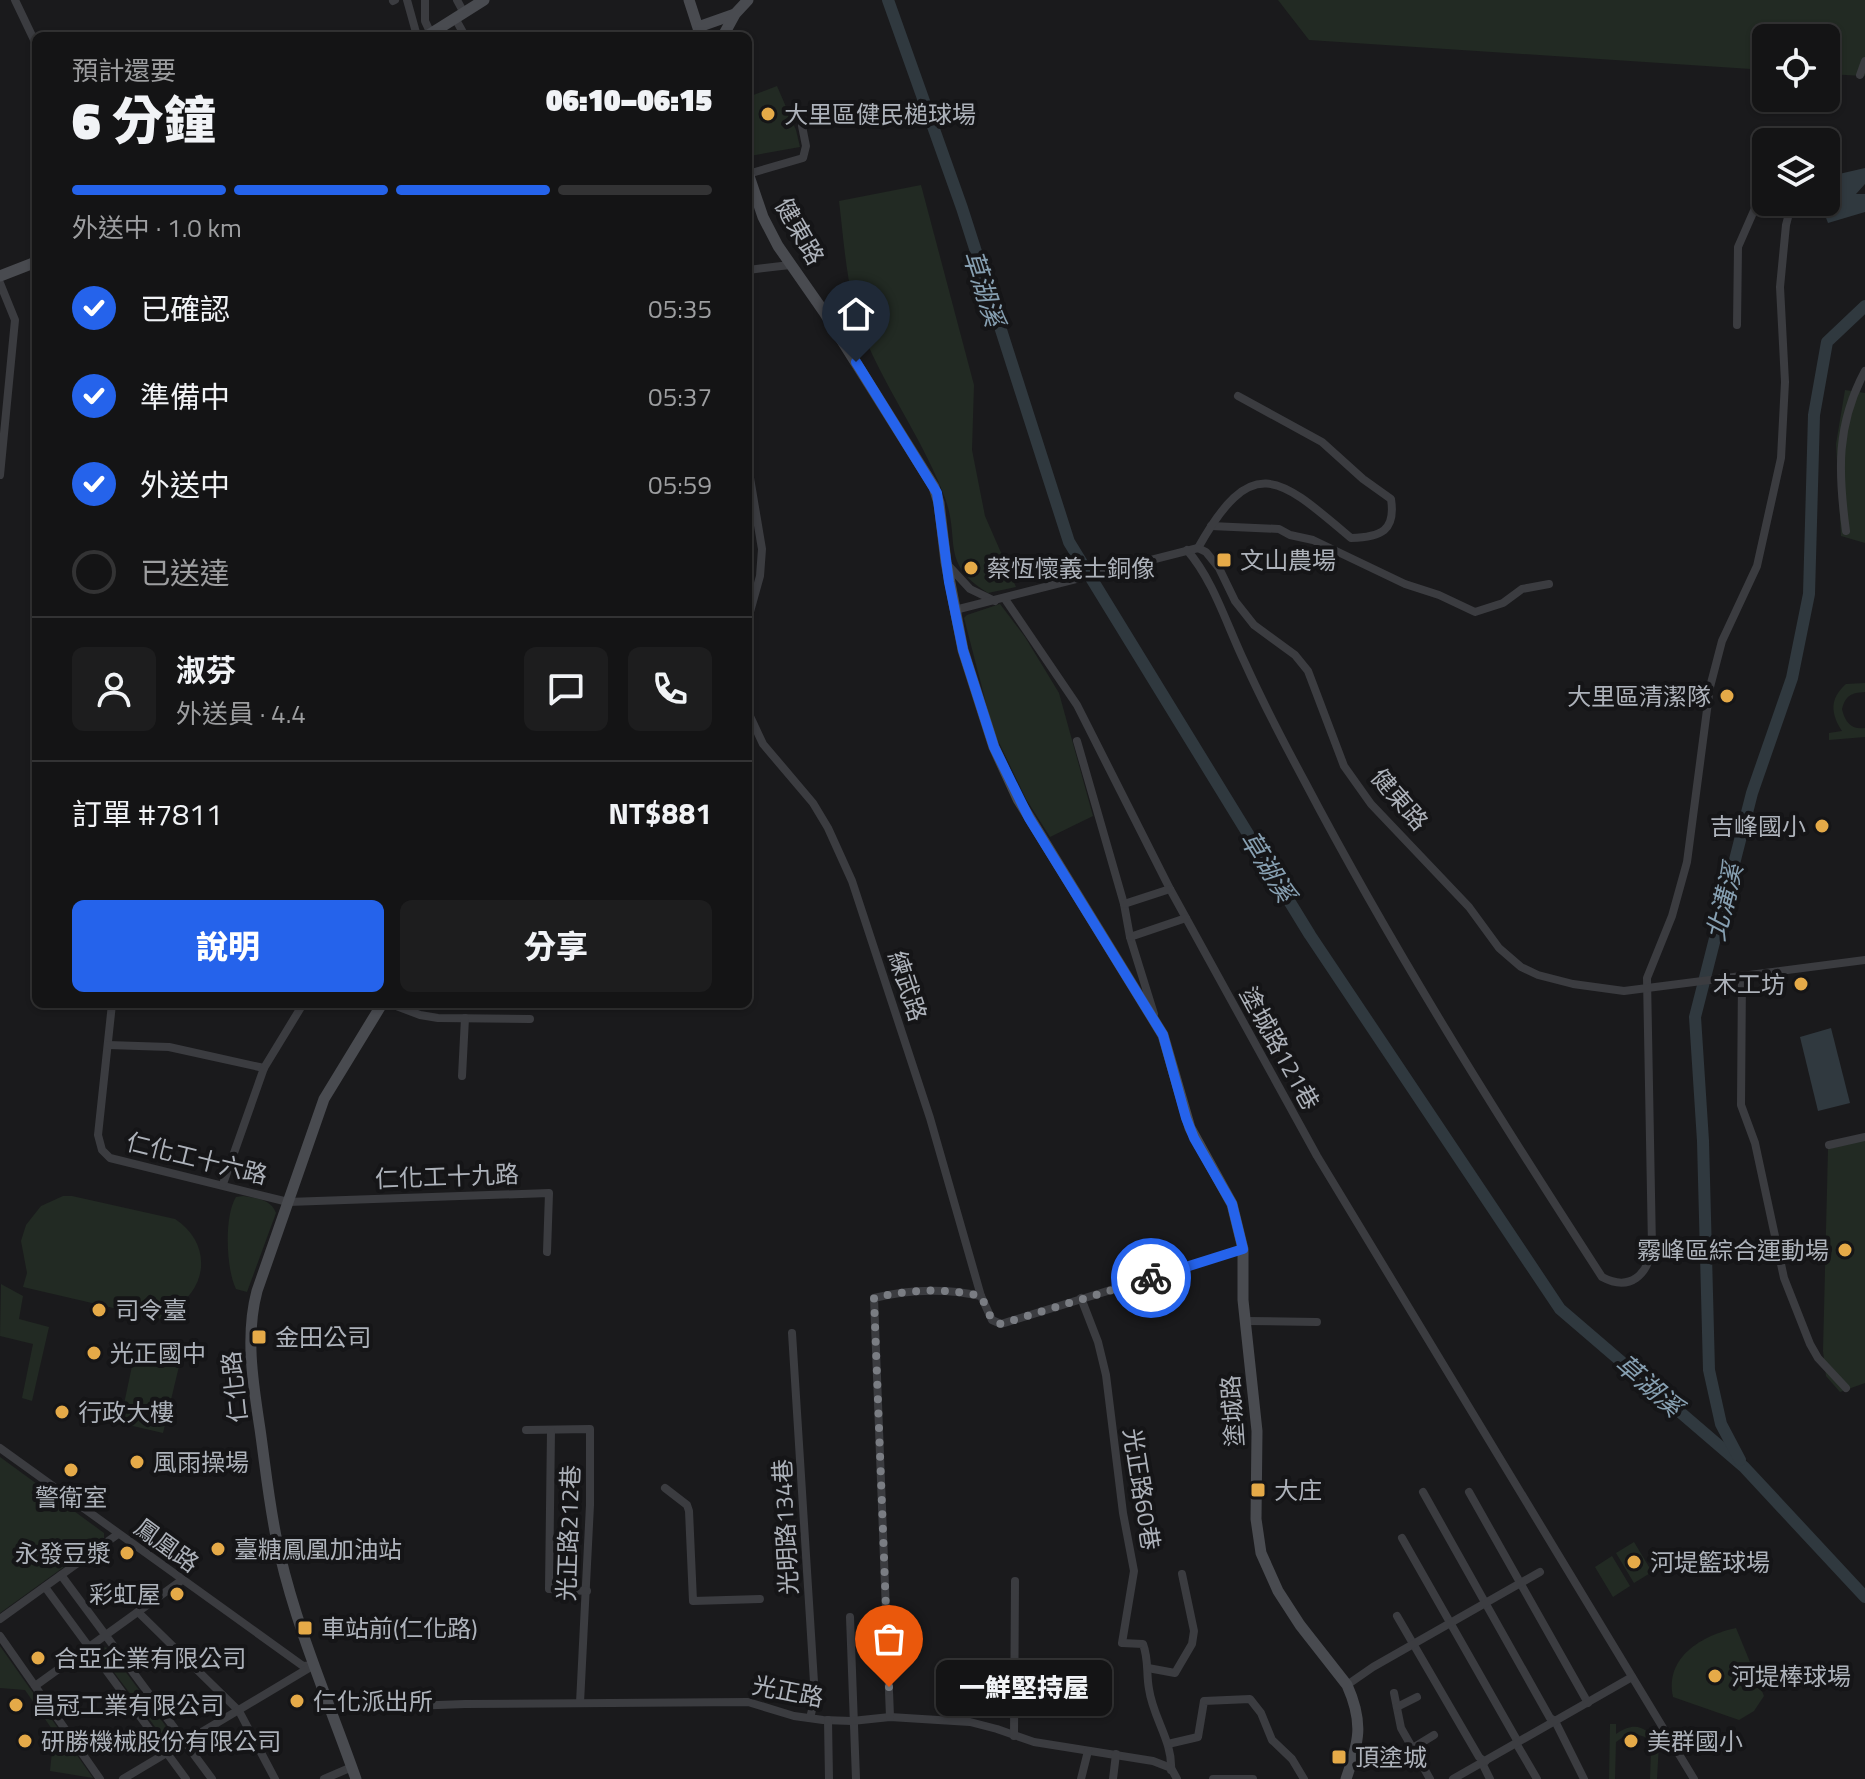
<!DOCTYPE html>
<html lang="zh-TW">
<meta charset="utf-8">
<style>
:root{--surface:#141415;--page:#1d1d1e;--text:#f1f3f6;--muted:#9d9ea0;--line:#333334;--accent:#2563eb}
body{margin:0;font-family:"Titillium Web","Noto Sans TC",sans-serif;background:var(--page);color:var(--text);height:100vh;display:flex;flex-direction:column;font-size:30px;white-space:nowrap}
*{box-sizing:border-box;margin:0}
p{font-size:26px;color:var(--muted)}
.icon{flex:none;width:44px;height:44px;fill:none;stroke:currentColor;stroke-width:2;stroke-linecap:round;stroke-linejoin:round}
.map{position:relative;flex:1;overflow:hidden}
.details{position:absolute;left:32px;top:32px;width:720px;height:976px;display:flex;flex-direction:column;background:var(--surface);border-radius:12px;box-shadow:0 2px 6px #0004,0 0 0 2px var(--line)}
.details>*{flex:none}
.controls{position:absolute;left:1752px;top:24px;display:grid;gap:16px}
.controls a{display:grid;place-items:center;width:88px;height:88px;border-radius:12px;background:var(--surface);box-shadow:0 2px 6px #0004,0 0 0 2px var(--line);font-size:40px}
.pin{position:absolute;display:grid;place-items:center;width:68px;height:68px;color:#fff;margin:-82px -34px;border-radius:50% 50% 50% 0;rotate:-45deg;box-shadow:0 0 8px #0007}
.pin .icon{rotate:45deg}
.courier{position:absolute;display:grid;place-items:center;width:80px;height:80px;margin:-40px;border:6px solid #2563eb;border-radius:50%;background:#fff;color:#222;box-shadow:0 2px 10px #0007}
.bubble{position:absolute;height:56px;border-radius:12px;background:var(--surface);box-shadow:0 2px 6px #0004,0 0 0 2px var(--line);font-size:26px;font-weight:800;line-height:56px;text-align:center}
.summary em{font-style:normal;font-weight:800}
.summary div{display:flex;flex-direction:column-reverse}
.summary{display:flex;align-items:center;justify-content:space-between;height:136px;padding:0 40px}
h1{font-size:52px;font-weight:800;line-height:60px}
.bar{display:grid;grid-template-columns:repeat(4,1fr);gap:12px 8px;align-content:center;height:96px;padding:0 40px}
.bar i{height:10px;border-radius:6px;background:var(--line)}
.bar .on{background:var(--accent)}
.bar p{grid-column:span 4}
.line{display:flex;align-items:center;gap:20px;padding:0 40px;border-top:2px solid var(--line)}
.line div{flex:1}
.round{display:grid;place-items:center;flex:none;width:84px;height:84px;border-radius:12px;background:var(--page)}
ol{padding:0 40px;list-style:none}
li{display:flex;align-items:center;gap:24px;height:88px}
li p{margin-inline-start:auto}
li .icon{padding:8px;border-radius:50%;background:var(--accent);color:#fff;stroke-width:4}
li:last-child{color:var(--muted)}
li i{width:44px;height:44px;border:4px solid var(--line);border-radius:50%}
.button{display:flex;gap:16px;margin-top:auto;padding:16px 40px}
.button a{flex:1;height:92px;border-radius:12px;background:var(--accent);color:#fff;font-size:32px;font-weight:800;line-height:92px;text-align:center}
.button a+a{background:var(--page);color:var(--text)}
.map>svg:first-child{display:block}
.green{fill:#222a23}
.water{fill:#30393f}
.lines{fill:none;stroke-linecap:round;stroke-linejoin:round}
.river{stroke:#30393f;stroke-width:12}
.street{stroke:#3b3c40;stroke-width:8}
.secondary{stroke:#494b50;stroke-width:11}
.done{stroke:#7a7d83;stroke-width:8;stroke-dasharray:0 14.4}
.route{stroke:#2563eb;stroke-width:10}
.poi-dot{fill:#e5aa48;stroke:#151517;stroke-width:3}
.labels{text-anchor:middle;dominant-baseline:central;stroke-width:8;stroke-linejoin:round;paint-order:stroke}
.poi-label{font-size:24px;fill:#adb2ba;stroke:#151517;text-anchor:start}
.street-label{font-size:24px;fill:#adb2ba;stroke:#151517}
.water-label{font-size:26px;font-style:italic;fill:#87a0b2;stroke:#151517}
</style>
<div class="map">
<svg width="1865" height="1779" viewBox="0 0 1865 1779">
<rect width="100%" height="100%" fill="#1a1a1c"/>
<g class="green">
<polygon points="1278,0 1865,0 1865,76 1826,74 1826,38 1766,38 1766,70 1309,40"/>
<polygon points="777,86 796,130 800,147 750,156 748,97"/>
<path d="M 921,185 L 974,385 L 972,450 L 985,516 L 1016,587 L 988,593 C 939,562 961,542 945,498 C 925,444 891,397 868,345 C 847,300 845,250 839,201 Z"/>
<polygon points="1845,390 1865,393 1865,543 1841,536 1836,444"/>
<polygon points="1000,604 1025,637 1059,693 1093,816 1050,837 1026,799 993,730 964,618 967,615"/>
<path d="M 1865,683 L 1865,692 C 1851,693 1846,695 1842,709 C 1845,722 1851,730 1865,728 L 1865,737 L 1829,740 L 1829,733 L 1842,731 C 1831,714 1829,699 1846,684 Z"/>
<polygon points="1865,1140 1865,1383 1840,1392 1826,1376 1823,1351 1828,1149"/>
<path d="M 63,1196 L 72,1196 L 175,1219 C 212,1243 209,1289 171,1310 L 171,1313 L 181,1314 L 178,1323 L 23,1287 L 27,1273 L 21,1241 L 26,1225 L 41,1206 Z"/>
<path d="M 243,1196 C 256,1198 271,1199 276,1213 L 247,1292 L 236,1289 C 226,1269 224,1216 236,1197 Z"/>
<polygon points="1,1284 23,1296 19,1319 49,1327 32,1401 22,1398 33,1344 0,1336"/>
<polygon points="136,1347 181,1358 163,1433 120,1423"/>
<polygon points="0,1457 104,1533 104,1538 0,1613"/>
<polygon points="1634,1542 1652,1572 1634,1583 1616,1553"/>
<polygon points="1612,1556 1630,1586 1613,1597 1595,1567"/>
<path d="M 1736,1628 L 1764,1696 L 1754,1711 L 1739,1720 L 1673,1697 C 1664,1657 1703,1635 1736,1628 Z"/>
<polygon points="0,1646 93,1778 50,1771 54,1732 25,1690 0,1688"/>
<polygon points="103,1647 108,1648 173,1736 171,1743 165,1740 101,1655"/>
<path d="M 1610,1724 L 1616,1724 L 1616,1734 C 1635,1721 1645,1726 1659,1744 L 1657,1779 L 1650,1779 L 1651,1750 L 1645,1737 L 1630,1732 L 1616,1742 L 1615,1779 L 1609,1779 Z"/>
</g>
<g class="water">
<polygon points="1865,168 1865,184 1856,194 1865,194 1865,212 1828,223 1820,202 1826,202 1826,177"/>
<polygon points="1831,1028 1850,1103 1818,1111 1800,1037"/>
</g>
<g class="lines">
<g class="river">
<polyline points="888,0 962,208 1069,542 1310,935 1560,1309 1744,1467 1865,1597"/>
<polyline points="1740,1460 1721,1424 1709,1370 1703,1141 1695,1017 1752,793 1792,678 1809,594 1814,415 1827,342 1865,306"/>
</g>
<g class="street">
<polyline points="15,0 36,44"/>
<polyline points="407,0 417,36"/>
<polyline points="425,0 425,21 431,34"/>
<polyline points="457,0 464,13"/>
<polyline points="393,1 395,0"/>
<polyline points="455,18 465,36"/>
<polyline points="1860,75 1865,61"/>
<polyline points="748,174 803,158 806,146 802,126"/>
<polyline points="748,270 790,265"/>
<polyline points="0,283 15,320 0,475"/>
<polyline points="1737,325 1738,247 1756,206 1766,173"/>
<polyline points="748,466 762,549 760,576 748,619"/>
<polyline points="1211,526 1279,529 1290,535 1313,540 1405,584 1439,595 1475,612 1503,603 1522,589 1549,584"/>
<path d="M 1846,531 C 1838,472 1836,425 1865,371"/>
<path d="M 1198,548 C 1253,450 1280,478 1351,538 C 1381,537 1396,531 1391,499 L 1363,479 L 1322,442 L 1238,396"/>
<path d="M 1187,550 C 1214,581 1227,626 1245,663 C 1263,703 1284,743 1305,782 C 1395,953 1497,1115 1602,1277 C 1630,1292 1648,1275 1652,1247 L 1647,978 L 1672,916 L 1687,862 L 1710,687 L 1722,641 L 1757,566 L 1781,458 L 1785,382 L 1780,287 L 1786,225 L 1792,202"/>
<polyline points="947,564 970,589 995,601"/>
<polyline points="1005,599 1077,705 1170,889 1317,1156 1694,1779"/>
<polyline points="955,610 1198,548 1206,552 1219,568 1235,601 1254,625 1295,655 1308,671 1344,766 1371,804 1469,907 1499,948 1521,967 1538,975 1573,984 1624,991 1865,960"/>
<polyline points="748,712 763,744 813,803 828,828 852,881 930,1118 981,1296"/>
<polyline points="1077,741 1124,904 1130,937 1154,1014"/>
<polyline points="1124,904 1170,889"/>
<polyline points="1130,937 1186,918"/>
<polyline points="1742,975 1741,1105 1755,1143 1784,1278 1810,1344 1818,1358 1846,1388"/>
<polyline points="112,1004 98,1135 102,1150 110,1158 288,1202 549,1193 547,1252"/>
<polyline points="391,1004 420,1015 438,1018 530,1019"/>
<polyline points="108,1045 169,1047 264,1068"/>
<polyline points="462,1076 465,1018"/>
<polyline points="1829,1145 1865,1137"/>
<polyline points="223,1184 264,1068 303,1004"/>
<path d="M 1081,1298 L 1098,1342 L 1106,1375 L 1123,1513 L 1134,1571 L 1122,1643 L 1143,1644 C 1149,1660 1146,1673 1149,1689 C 1153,1718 1173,1742 1171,1770"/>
<polyline points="1246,1321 1317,1322"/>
<polyline points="792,1333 815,1698 810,1718"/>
<polyline points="526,1430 590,1429 590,1505 580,1703"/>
<polyline points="551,1430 549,1589 587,1591"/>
<polyline points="0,1448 303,1666 314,1665"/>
<polyline points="665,1488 687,1505 689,1511 693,1601 760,1599"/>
<polyline points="1423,1492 1550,1718 1555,1721 1584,1779"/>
<polyline points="1469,1492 1588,1703"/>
<polyline points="1402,1538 1518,1742"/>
<polyline points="61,1575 212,1779"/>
<polyline points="45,1587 186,1779"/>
<polyline points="138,1612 239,1711 275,1779"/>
<polyline points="1397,1616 1479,1757 1485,1762"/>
<polyline points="850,1617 856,1779"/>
<polyline points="0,1619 118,1534"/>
<polyline points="0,1636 100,1779"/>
<polyline points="1148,1668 1175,1673 1192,1644 1194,1631 1182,1574"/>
<polyline points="1347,1685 1373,1667 1540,1572"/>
<polyline points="35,1686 182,1580"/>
<polyline points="1394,1693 1401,1728 1430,1779"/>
<polyline points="1397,1707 1417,1697"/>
<polyline points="330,1709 465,1704 748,1702 794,1716 823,1720 852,1721 890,1717 970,1722 997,1729 1034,1742 1153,1761 1171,1768 1177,1779"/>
<path d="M 890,1717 L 874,1298 C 910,1289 945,1288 981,1296 L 992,1320 L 1001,1324 L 1243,1249"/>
<polyline points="828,1720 829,1779"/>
<polyline points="1014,1736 1015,1581"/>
<polyline points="1516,1743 1537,1779"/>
<polyline points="1168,1744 1198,1737 1204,1701 1250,1699 1261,1713 1272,1740 1292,1759 1304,1779"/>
<polyline points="1390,1762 1434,1735"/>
<polyline points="1482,1763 1490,1779"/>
<polyline points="123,1779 314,1665"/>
<polyline points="324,1779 352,1767"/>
<polyline points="1081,1779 1088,1751"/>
<polyline points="1113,1779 1116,1754"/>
<polyline points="1213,1779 1253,1779"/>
<polyline points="1453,1779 1632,1677"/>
</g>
<g class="secondary">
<polyline points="689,0 700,34"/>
<polyline points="427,36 484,0"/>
<polyline points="701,36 701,26 735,14"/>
<polyline points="723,36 735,14 748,0"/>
<path d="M 748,173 L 763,217 L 778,246 L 824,312 L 934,487 L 939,503 L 946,562 L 963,650 L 994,747 L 1018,799 L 1163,1035 L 1190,1128 L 1232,1204 L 1243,1249 L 1243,1300 L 1257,1431 L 1256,1519 L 1261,1553 L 1278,1591 L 1300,1625 L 1347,1685 C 1364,1723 1359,1742 1346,1779"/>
<polyline points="0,276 36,262"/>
<path d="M 356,1779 C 330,1705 298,1632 280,1555 C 270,1514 266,1471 260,1429 C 253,1383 245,1336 257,1291 L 324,1099 L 382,1004"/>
</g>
</g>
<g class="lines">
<path class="done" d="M 889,1687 L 874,1298 C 910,1289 945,1288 981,1296 L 992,1320 L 1001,1324 L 1151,1278"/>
<polyline class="route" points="856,362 937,493 949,582 963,650 994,747 1029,818 1163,1035 1186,1118 1194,1138 1232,1204 1243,1249 1151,1278"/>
</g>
<g class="poi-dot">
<circle cx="768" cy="114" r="8"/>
<rect x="1216" y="552" width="16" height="16" rx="4"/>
<circle cx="971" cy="568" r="8"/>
<circle cx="1727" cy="696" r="8"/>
<circle cx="1822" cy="826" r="8"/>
<circle cx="1801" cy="984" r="8"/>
<circle cx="1845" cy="1250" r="8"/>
<circle cx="99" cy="1310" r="8"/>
<rect x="251" y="1329" width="16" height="16" rx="4"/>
<circle cx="94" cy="1353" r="8"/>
<circle cx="62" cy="1412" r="8"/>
<circle cx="137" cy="1462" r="8"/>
<circle cx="71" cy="1470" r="8"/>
<rect x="1250" y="1482" width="16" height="16" rx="4"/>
<circle cx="218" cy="1549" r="8"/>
<circle cx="127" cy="1553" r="8"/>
<circle cx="1634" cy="1562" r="8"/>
<circle cx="177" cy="1594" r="8"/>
<rect x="297" y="1620" width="16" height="16" rx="4"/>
<circle cx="38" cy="1658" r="8"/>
<circle cx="1715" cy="1676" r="8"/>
<circle cx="297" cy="1701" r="8"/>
<circle cx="16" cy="1705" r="8"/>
<circle cx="25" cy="1741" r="8"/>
<circle cx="1631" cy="1741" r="8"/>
<rect x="1331" y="1749" width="16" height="16" rx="4"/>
</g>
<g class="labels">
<g class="poi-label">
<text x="784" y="114">大里區健民槌球場</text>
<text x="1240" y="560">文山農場</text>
<text x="987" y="568">蔡恆懷義士銅像</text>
<text x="1711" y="696" text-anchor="end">大里區清潔隊</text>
<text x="1806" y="826" text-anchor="end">吉峰國小</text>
<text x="1785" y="984" text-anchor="end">木工坊</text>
<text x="1829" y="1250" text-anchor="end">霧峰區綜合運動場</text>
<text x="115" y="1310">司令臺</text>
<text x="275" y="1337">金田公司</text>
<text x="110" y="1353">光正國中</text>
<text x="78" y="1412">行政大樓</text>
<text x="153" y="1462">風雨操場</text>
<text x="1274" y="1490">大庄</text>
<text x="71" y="1497" text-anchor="middle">警衛室</text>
<text x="234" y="1549">臺糖鳳凰加油站</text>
<text x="111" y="1553" text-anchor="end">永發豆漿</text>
<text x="1650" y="1562">河堤籃球場</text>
<text x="161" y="1594" text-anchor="end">彩虹屋</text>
<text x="321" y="1628">車站前(仁化路)</text>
<text x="54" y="1658">合亞企業有限公司</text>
<text x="1731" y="1676">河堤棒球場</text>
<text x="313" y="1701">仁化派出所</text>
<text x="32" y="1705">昌冠工業有限公司</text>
<text x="41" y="1741">研勝機械股份有限公司</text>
<text x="1647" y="1741">美群國小</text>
<text x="1355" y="1757">頂塗城</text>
</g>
<g class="street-label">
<text transform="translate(800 231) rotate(60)">健東路</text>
<text transform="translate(1400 799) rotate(49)">健東路</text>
<text transform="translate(908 986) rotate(72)">練武路</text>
<text transform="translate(1280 1048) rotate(61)">塗城路121巷</text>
<text transform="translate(197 1158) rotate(14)">仁化工十六路</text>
<text transform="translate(447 1176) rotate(-2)">仁化工十九路</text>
<text transform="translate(234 1387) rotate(-96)">仁化路</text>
<text transform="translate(1232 1411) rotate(-94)">塗城路</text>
<text transform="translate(1142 1489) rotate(81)">光正路60巷</text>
<text transform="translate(785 1527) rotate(-93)">光明路134巷</text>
<text transform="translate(568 1533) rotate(-88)">光正路212巷</text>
<text transform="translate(167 1545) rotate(36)">鳳凰路</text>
<text transform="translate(788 1691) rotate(11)">光正路</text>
</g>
<g class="water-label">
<text transform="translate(984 288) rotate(72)">草湖溪</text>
<text transform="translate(1268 866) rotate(58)">草湖溪</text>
<text transform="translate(1724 902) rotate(-76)">北溝溪</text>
<text transform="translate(1649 1385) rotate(41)">草湖溪</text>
</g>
</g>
</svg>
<div class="controls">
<a><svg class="icon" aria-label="locate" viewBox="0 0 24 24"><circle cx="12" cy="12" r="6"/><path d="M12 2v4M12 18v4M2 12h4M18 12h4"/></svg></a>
<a><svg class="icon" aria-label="layers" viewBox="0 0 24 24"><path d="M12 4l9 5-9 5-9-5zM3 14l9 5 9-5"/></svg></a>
</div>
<div class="pin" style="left:889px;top:1687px;background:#ea580c"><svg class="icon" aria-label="bag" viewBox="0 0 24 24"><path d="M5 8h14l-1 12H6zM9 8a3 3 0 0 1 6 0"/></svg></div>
<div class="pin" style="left:856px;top:362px;background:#1f2937"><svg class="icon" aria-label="home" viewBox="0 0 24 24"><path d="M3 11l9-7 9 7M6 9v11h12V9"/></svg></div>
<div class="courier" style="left:1151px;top:1278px"><svg class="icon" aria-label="bike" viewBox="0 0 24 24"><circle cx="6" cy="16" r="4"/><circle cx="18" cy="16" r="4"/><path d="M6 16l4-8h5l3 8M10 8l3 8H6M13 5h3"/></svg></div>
<div class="bubble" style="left:936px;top:1660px;width:176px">一鮮堅持屋</div>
<section class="details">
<div class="summary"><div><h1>6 分鐘</h1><p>預計還要</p></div><em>06:10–06:15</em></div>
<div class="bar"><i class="on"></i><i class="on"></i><i class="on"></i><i></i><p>外送中 · 1.0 km</p></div>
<ol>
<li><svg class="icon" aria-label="check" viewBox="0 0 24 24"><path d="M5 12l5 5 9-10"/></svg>已確認<p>05:35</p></li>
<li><svg class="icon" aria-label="check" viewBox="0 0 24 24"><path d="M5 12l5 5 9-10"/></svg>準備中<p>05:37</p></li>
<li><svg class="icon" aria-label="check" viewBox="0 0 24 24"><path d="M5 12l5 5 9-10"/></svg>外送中<p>05:59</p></li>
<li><i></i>已送達</li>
</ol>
<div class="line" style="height:144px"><a class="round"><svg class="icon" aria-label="person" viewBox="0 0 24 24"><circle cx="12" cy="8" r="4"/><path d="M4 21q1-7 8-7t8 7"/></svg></a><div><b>淑芬</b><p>外送員 · 4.4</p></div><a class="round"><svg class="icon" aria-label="chat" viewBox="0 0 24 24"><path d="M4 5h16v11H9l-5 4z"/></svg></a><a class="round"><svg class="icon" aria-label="phone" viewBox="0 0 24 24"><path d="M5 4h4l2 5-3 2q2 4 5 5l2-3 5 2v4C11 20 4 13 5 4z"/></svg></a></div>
<div class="line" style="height:104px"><div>訂單 #7811</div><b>NT$881</b></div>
<div class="button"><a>說明</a><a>分享</a></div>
</section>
</div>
